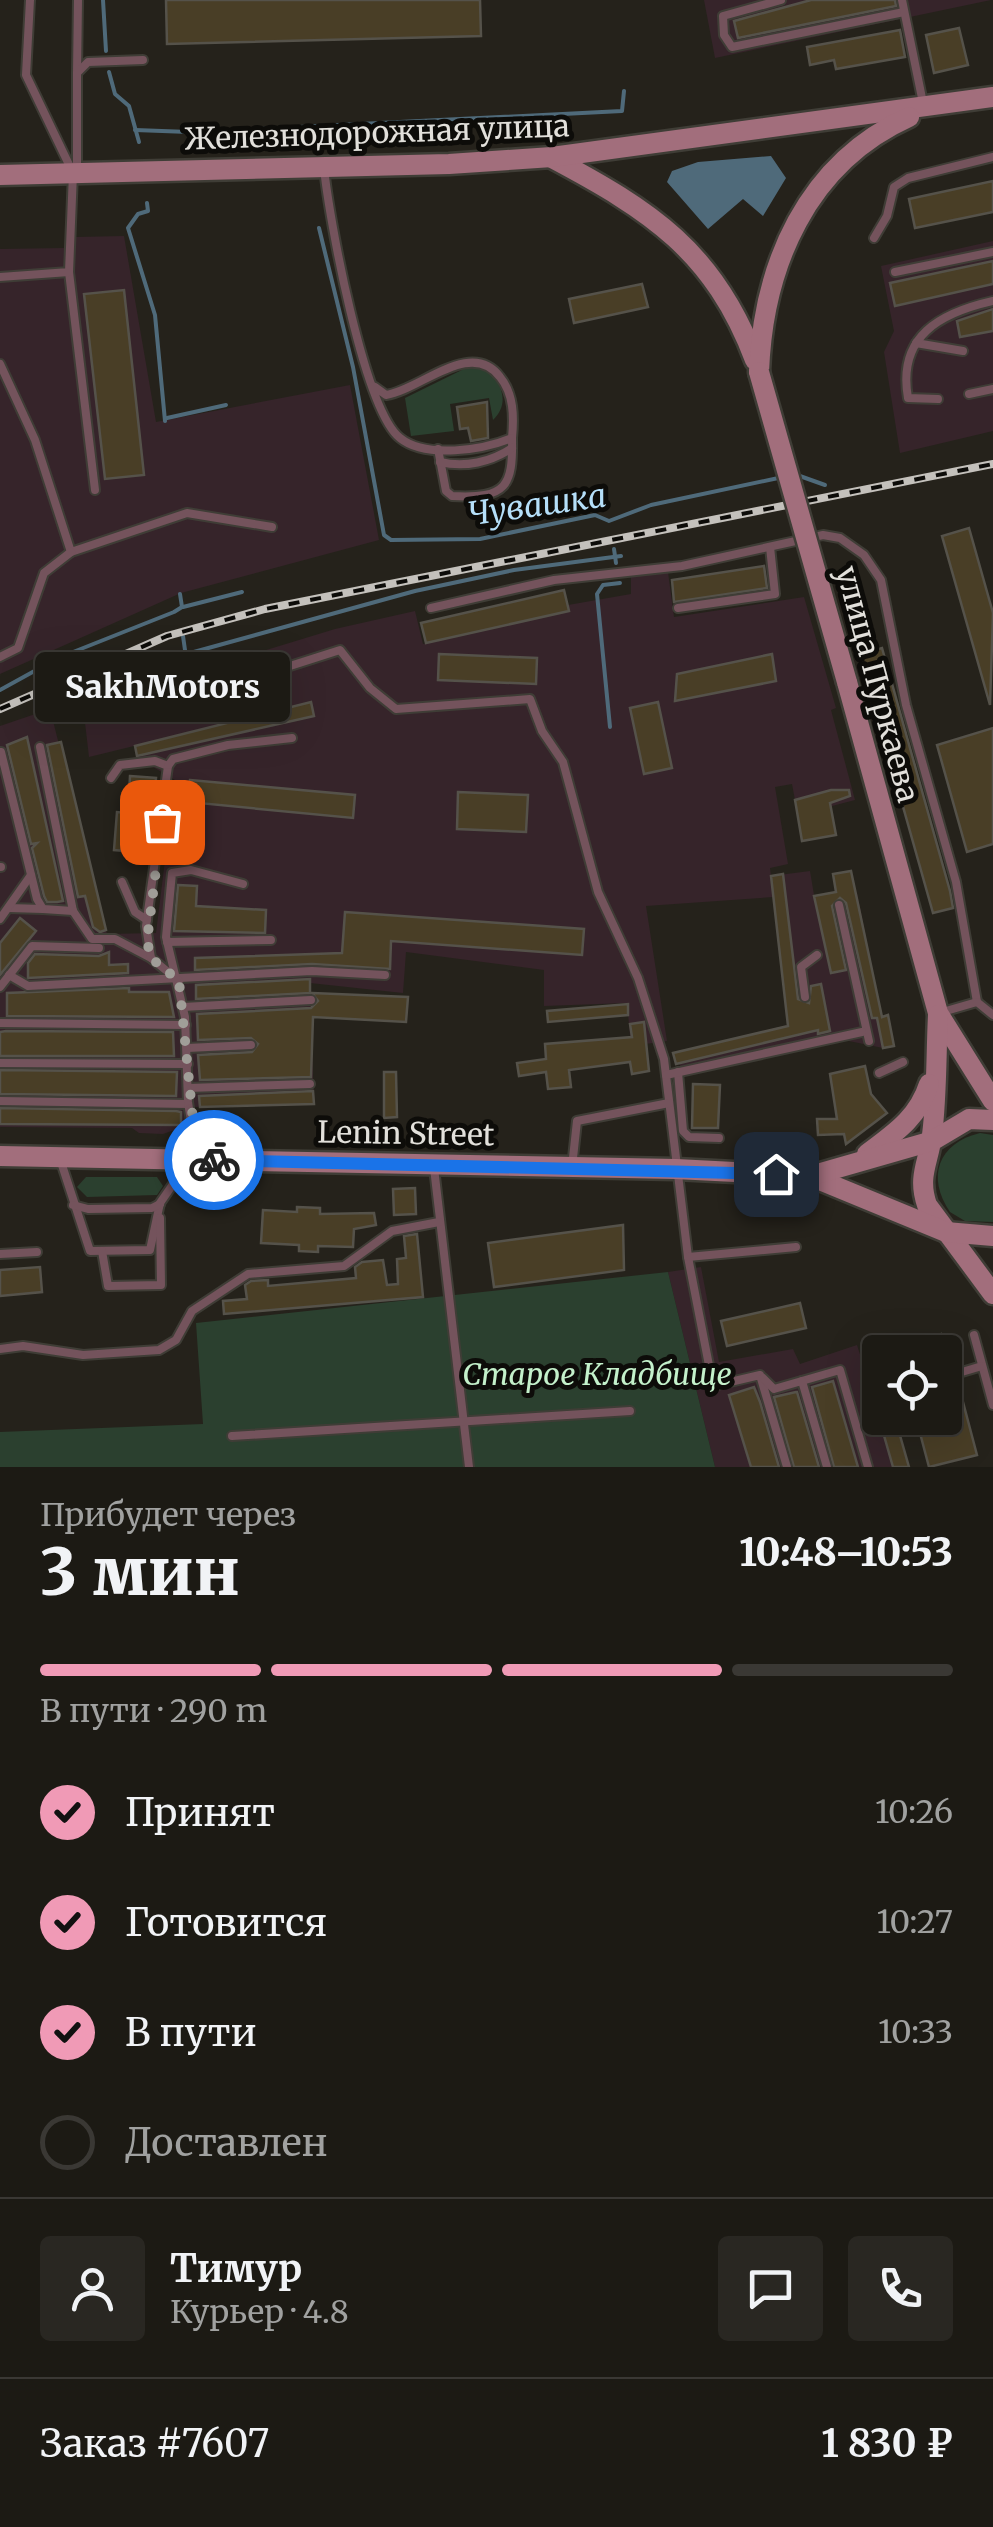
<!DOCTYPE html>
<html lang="ru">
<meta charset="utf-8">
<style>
:root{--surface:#1c1a14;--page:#292722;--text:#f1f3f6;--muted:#a0a1a0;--line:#3a3834;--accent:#f09ab6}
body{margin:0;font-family:Merriweather,serif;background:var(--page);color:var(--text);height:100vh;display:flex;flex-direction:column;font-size:38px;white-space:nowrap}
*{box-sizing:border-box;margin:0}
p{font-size:32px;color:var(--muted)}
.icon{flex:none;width:55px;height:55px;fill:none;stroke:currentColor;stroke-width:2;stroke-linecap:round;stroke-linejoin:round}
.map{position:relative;height:1467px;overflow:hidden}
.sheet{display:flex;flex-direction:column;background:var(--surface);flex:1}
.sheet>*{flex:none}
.buttons{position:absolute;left:862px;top:1335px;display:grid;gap:20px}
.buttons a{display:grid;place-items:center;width:100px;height:100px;border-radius:10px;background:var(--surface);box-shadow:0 10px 40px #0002,0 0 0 2px var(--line);font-size:50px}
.pin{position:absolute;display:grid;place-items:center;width:85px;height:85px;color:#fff;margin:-42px;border-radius:20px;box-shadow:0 5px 15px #0006}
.courier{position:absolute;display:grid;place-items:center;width:100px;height:100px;margin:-50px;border:8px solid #1a73e8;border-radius:50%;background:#fff;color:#222;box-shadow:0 2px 12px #0007}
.bubble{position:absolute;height:70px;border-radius:10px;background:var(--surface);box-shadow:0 10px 40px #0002,0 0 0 2px var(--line);font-size:32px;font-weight:800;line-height:70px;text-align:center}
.head em{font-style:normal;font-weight:800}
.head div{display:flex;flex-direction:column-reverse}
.head{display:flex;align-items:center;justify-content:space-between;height:170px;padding:0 40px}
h1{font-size:65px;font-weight:800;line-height:75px}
.bar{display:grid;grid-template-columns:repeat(4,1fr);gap:15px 10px;align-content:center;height:120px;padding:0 40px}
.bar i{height:12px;border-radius:8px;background:var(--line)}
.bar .selected{background:var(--accent)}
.bar p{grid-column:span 4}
.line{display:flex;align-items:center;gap:25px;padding:0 40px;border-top:2px solid var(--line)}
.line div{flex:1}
.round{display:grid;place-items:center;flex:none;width:105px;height:105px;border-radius:10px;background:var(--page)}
ol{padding:0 40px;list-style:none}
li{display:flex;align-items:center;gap:30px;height:110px}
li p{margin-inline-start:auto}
li .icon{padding:10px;border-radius:50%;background:var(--accent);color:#111;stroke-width:4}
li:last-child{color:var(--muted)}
li i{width:55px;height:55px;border:5px solid var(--line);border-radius:50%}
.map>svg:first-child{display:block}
.industrial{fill:#36242a}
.green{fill:#2b402f}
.water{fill:#4f6a7a}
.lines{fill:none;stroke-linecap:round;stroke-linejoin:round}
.stream{stroke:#4f6a7a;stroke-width:4}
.building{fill:#493e26;stroke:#55524a;stroke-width:2.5}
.lane-casing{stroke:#3f3d36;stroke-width:12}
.secondary-casing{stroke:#3f3d36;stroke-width:25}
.lane{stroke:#74535c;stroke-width:8}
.secondary{stroke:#a26e7c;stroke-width:20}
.rail-casing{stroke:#c4c1bc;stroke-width:8}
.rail{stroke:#0d0c09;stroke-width:4;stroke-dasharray:11;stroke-linecap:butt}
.secondary-bridge-casing{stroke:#3f3d36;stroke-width:25;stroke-linecap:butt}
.secondary-bridge{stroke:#a26e7c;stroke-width:20}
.done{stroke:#a09e98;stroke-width:10;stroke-dasharray:0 18}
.route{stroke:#1a73e8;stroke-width:12}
.labels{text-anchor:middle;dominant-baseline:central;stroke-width:10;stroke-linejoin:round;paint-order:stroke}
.street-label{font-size:30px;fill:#e2e0db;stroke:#0d0c09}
.park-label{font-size:30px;font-style:italic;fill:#c4f1cb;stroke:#0d0c09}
.water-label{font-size:32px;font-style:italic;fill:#b5dff9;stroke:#0d0c09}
</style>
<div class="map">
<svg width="993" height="1467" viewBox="0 0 993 1467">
<rect width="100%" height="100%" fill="#25221b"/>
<g class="industrial">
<polygon points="704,0 991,0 715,58"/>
<polygon points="124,236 156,422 350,385 379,540 181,593 0,674 0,249 64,248 76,237"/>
<polygon points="993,241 993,431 900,453 884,352 894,331 881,266"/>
<polygon points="668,572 674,617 804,597 836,708 831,710 855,800 813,811 810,798 795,800 792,784 775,787 788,864 770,868 771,876 810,871 814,895 857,893 882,1016 888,1015 894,1046 883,1048 844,1040 685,1074 673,1053 788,1025 773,897 646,906 667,1041 631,1046 627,1003 544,1006 544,970 406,952 403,993 310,983 314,1104 193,1107 180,1128 163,1134 139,1133 132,1128 0,1127 0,726 50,709 107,934 156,933 175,780 138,758 134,746 89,757 84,714 164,681 335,629 415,611 423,644 568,611 568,605 631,594 631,577"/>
<polygon points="701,1267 719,1362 793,1349 800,1364 857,1345 896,1467 715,1467 668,1272"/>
</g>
<g class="green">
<path d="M 470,366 C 496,368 515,399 493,420 L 489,398 L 450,404 L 454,431 L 411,436 L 405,398 Z"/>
<path d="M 980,1133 L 993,1135 L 993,1222 L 965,1221 L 950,1212 C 926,1177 938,1143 980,1133 Z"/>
<polygon points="86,1177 157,1177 163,1186 157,1195 87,1197 77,1187"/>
<polygon points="668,1272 715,1467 0,1467 0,1432 203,1424 196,1323"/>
</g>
<polygon class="water" points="771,156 786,178 763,216 743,199 708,229 667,182 672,171 698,162"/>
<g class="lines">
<g class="stream">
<polyline points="103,0 106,51"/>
<polyline points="109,72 115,94 129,106 139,142"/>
<polyline points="135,130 189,132"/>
<polyline points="219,131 622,111 624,91"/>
<polyline points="147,203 148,211 138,214 128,228 155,315 165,421"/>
<polyline points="319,228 353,367 384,535 391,540 480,539 595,515 609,521 651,505 783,477"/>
<polyline points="167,418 226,405"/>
<polyline points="797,475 825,485"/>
<polyline points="614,549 616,563"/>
<polyline points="183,607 242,592"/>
<polyline points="183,636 187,664"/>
<polyline points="172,658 415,591 514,570 621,556"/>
<polyline points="0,690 58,658 174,612 182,607 180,594"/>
<polyline points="610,727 597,594 603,585 620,583"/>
</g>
</g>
<g class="building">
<polygon points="166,0 480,0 481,36 167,44"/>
<polygon points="811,0 895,0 896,6 738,38 734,21"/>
<polygon points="959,28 968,65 934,73 926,35"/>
<polygon points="900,30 905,57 836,69 834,60 810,65 807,47"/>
<polygon points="993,181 993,212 915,228 909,199"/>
<polygon points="993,261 993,284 895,306 890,283"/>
<polygon points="642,284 648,307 574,323 569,299"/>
<polygon points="124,290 144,475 105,479 84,294"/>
<polygon points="993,309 993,331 960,337 957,321"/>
<polygon points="487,402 488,438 471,441 468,428 460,429 457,407"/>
<polygon points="969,528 993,613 990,705 942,536"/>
<polygon points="764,566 767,588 674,602 672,580"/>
<polygon points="564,590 569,611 426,643 421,623"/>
<polygon points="882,648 950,891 953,908 933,913 860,654"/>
<polygon points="439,654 537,658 536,684 438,680"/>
<polygon points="772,654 776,681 675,701 677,674"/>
<polygon points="311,702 314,716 137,756 135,746"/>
<polygon points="658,702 672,768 644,774 630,708"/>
<polygon points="993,728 993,844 967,852 937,745"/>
<polygon points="27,737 63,901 57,902 47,902 44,896 32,848 37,843 31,844 7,745"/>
<polygon points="61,742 106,930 100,932 93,927 85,896 78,897 47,745"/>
<polygon points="130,776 156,778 149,853 114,850 117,812 128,813"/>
<polygon points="190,780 355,795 353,818 188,802"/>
<polygon points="831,790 849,790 850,796 830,803 836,835 802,841 795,800"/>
<polygon points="458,792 528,795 526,832 457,829"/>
<polygon points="851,871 882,1017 888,1015 894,1046 883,1048 877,1018 872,1018 846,903 840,898 832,906 846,970 831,973 814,896 836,892 833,874"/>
<polygon points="783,874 798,999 809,1003 811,986 821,984 830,1031 818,1034 818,1030 676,1064 673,1053 788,1026 771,876"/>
<polygon points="178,885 197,886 196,906 266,910 265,933 174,931"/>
<polygon points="345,912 584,929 582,955 391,941 390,969 312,964 195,970 195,958 342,953"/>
<polygon points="20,918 36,931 0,975 0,943"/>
<polygon points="109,952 109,965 128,964 128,973 28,978 28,963 35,954 99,956"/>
<polygon points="310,979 310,993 196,999 196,985"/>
<polygon points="129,988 129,992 169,992 174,1017 7,1016 7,993"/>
<polygon points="312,993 408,997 406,1022 313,1017 311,1077 200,1080 198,1055 252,1052 258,1044 251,1038 198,1040 197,1014 311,1008 318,1001"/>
<polygon points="628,1004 628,1015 548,1022 547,1011"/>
<polygon points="644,1022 649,1071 632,1074 630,1062 569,1070 571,1087 548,1089 546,1072 519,1076 517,1063 546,1059 545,1044 632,1037 630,1024"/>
<polygon points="6,1031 173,1032 174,1056 0,1056 0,1032"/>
<polygon points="865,1066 871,1094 887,1113 846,1144 844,1134 818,1135 817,1119 837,1119 830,1074"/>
<polygon points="0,1070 177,1072 176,1096 0,1094"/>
<polygon points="384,1072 396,1072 397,1117 384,1118"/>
<polygon points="693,1084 720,1085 718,1128 692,1128"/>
<polygon points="313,1091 314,1104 200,1107 199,1096"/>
<polygon points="0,1108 176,1111 181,1112 181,1125 0,1124"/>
<polygon points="415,1188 416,1214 394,1215 393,1189"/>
<polygon points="297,1207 320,1208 320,1214 374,1213 376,1225 354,1229 353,1247 318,1246 318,1252 299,1251 299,1245 261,1243 263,1210 297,1212"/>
<polygon points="623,1225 624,1270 494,1287 488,1243"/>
<polygon points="417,1234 423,1297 224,1314 223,1301 247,1299 245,1285 251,1281 268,1280 268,1286 356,1278 355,1267 362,1262 383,1260 387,1285 398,1284 397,1259 406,1258 404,1236"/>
<polygon points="40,1267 42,1292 0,1296 0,1270"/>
<polygon points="800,1303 806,1328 727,1346 721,1321"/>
<polygon points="941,1334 946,1352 888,1352 888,1350"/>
<polygon points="833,1381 858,1467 834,1467 812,1387"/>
<polygon points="754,1387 760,1402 779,1467 751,1467 729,1395"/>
<polygon points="796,1392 797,1392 819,1467 794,1467 774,1397"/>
<polygon points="963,1402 977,1455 929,1467 916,1418 945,1418 945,1407"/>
<polygon points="879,1418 895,1418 909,1467 893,1467"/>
</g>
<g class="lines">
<defs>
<g id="lane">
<polyline points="781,0 723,16 724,35 732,47 904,12"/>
<polyline points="902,0 923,103"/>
<polyline points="77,73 78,0"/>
<path d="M 324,168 C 329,218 364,410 400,438 C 426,459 483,450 512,438 C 514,417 514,394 500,377 C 471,338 420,390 386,395 L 375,387"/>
<polyline points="77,172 77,73 88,62 143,60"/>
<polyline points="874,238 887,216 894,187 908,178 993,157"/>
<polyline points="69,272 95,490"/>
<polyline points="895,272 993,252"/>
<polyline points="0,277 69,272 73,173 26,75 30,0"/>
<polyline points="916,343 963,351"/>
<polyline points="0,364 35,440 71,552 187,513 272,527"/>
<polyline points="969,394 993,389"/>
<path d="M 938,399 L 908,398 C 897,336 940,313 993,301"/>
<path d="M 438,449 L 446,491 L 452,496 C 507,499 513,486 512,438"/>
<path d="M 440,462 C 465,468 491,462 512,448"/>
<polyline points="431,608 554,580 682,566 823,535 840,538 864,555 881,580 906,705 956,882 977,1002"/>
<polyline points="678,608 775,594 770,547"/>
<polyline points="0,657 18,648 44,573 71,552"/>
<polyline points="196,696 340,650 370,688 396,709 530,699 542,731 563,762 598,892 638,978 664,1059 688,1257 713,1386 760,1375 787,1467"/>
<polyline points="40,747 73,911 92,939 115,939 151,958"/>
<polyline points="1,752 37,899 43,909 73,911"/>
<polyline points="111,778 120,765 155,761 168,766"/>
<polyline points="0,867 1,867"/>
<polyline points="122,882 135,912 147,920"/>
<polyline points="839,905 869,1041"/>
<polyline points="9,908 43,909"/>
<polyline points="0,919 31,875"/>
<polyline points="167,942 271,940"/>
<polyline points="9,975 28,986 312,971 385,975"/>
<polyline points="179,981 151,958 146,926 168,766 173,759 228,745 292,738"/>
<polyline points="0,987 32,946 99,948"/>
<polyline points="805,997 801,967 817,955"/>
<polyline points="183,1007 311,1000"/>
<polyline points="939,1013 977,1002 993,1015"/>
<polyline points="0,1023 186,1025"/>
<polyline points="187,1048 251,1045"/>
<polyline points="0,1063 188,1064"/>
<polyline points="678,1072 683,1131 689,1137 719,1138"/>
<polyline points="879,1073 903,1062"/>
<polyline points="666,1075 862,1032"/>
<polyline points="188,1088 310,1084"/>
<polyline points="0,1101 188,1104"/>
<polyline points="196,1155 188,1102 185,1017 166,937 172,873 191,870 243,884"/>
<polyline points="61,1162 90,1251 150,1250 160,1203 187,1164"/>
<polyline points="572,1167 577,1121 669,1103"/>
<polyline points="434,1168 469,1467"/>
<polyline points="73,1205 88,1209 152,1208 160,1204"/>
<polyline points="102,1251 108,1286 161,1285 160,1218"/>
<polyline points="0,1254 37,1252"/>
<polyline points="688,1257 796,1247"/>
<polyline points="974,1335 993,1405"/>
<polyline points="0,1349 23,1346 83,1355 159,1350 176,1340 192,1311 248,1274 344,1266 392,1231 439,1222"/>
<polyline points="945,1377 982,1366"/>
<polyline points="763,1378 774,1389 840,1370 868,1467"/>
<polyline points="802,1381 827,1467"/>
<polyline points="232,1436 630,1411"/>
</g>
<g id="secondary">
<path d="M 552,158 C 650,210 714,251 755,360"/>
<polyline points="0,175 449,164 552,157 993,97"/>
<path d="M 759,372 C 763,265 807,163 909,117"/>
<polyline points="847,682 938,1013 993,1101"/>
<path d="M 938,1015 C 936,1055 937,1096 932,1135 C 929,1162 917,1176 927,1205 L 993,1294"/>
<path d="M 867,1154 C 895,1133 918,1118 929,1084"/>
<polyline points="0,1156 676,1169 810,1176 946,1232 993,1236"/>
<polyline points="810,1176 932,1141 969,1119 993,1120"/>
</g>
</defs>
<use href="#lane" class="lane-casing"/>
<use href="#secondary" class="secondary-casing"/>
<use href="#lane" class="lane"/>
<use href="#secondary" class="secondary"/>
<defs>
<polyline id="rail" points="0,709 167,636 265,609 993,464"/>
</defs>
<use href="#rail" class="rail-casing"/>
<use href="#rail" class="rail"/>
<defs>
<polyline id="secondary-bridge" points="759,372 847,682"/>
</defs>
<use href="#secondary-bridge" class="secondary-bridge-casing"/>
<use href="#secondary-bridge" class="secondary-bridge"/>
</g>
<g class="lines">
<polyline class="done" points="162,822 147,941 151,958 179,981 197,1160 214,1160"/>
<polyline class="route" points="214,1160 776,1174"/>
</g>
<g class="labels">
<g class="street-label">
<text transform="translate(377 132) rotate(-2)">Железнодорожная улица</text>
<text transform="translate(878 684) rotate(75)">улица Пуркаева</text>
<text transform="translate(406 1133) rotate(1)">Lenin Street</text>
</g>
<g class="park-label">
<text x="597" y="1374">Старое Кладбище</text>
</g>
<g class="water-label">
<text transform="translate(537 505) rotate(-8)">Чувашка</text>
</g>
</g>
</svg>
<div class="buttons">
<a><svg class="icon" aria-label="locate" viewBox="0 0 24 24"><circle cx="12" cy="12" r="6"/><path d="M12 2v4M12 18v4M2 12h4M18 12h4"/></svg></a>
</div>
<div class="pin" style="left:162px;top:822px;background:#ea580c"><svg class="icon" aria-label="bag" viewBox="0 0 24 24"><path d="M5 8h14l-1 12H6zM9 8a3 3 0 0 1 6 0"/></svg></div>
<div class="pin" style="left:776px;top:1174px;background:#1f2937"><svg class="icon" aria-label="home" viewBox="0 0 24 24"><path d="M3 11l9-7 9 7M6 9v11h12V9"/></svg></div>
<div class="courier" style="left:214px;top:1160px"><svg class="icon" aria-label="bike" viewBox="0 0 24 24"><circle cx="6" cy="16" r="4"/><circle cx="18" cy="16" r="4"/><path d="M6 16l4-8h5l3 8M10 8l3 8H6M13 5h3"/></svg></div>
<div class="bubble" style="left:35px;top:652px;width:255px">SakhMotors</div>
</div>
<section class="sheet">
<div class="head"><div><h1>3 мин</h1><p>Прибудет через</p></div><em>10:48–10:53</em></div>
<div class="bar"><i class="selected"></i><i class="selected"></i><i class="selected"></i><i></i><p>В пути · 290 m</p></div>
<ol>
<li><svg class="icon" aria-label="check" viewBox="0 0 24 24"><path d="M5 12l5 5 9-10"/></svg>Принят<p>10:26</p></li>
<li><svg class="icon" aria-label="check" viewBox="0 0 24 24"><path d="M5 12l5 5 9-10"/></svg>Готовится<p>10:27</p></li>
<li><svg class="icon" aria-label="check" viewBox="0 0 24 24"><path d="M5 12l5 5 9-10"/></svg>В пути<p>10:33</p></li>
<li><i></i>Доставлен</li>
</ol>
<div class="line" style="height:180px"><a class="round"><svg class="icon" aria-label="person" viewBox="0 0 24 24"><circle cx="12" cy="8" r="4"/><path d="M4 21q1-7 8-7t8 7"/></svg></a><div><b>Тимур</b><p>Курьер · 4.8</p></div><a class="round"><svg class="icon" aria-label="chat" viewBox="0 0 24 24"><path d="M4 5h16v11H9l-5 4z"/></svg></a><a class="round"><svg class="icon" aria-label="phone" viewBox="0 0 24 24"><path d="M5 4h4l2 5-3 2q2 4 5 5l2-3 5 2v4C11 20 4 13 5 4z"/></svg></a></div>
<div class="line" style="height:130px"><div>Заказ #7607</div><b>1 830 ₽</b></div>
</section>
